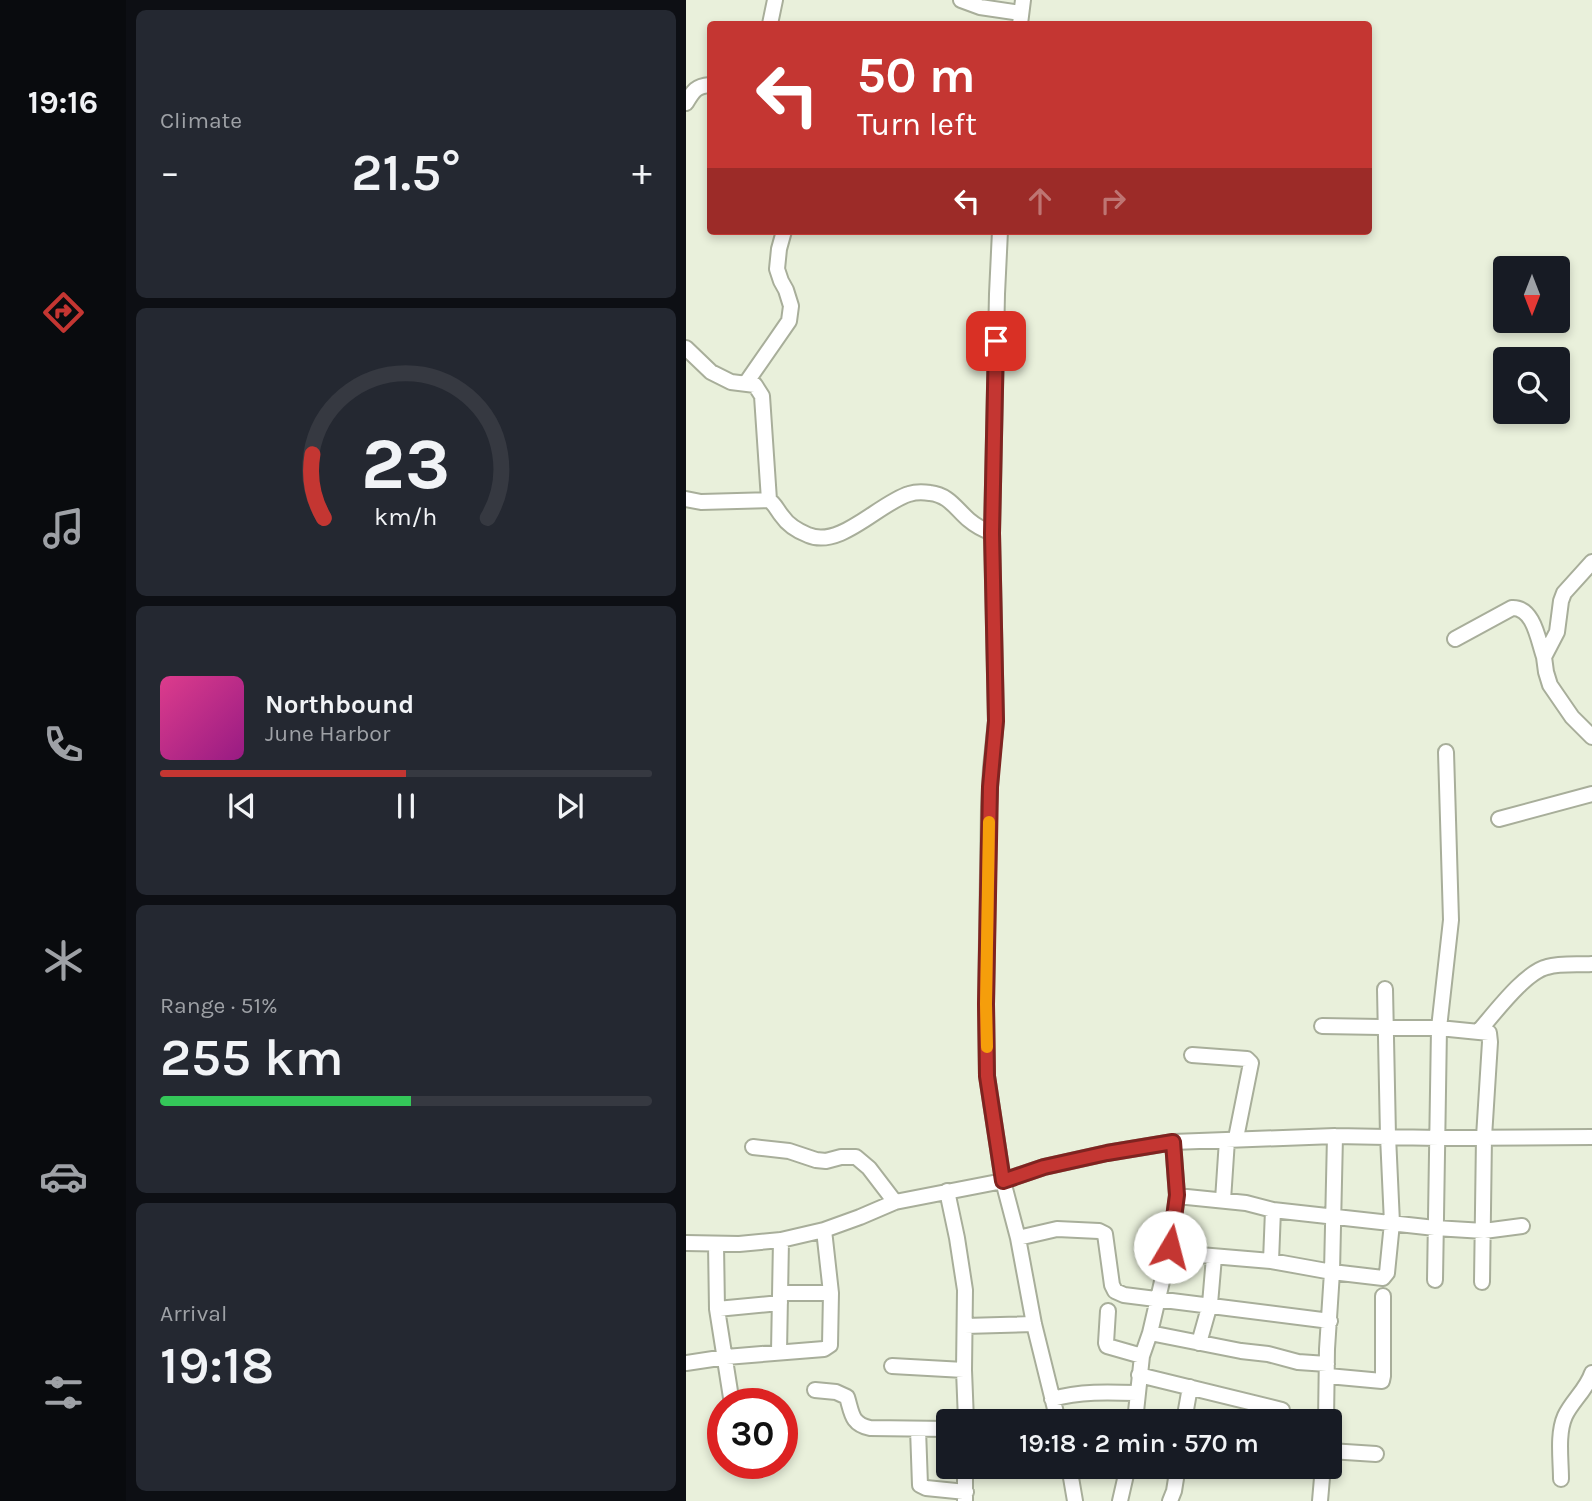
<!DOCTYPE html>
<meta charset="utf-8">
<style>
body{margin:0;font-family:Karla,sans-serif;background:#242831;color:#f1f3f6;height:100vh;display:flex;flex-direction:column;font-size:26px;white-space:nowrap}
*{box-sizing:border-box;margin:0}
p{font-size:23px;color:#9ea1a6}
.icon{flex:none;width:38px;height:38px;fill:none;stroke:currentColor;stroke-width:2;stroke-linecap:round;stroke-linejoin:round}
.map{position:relative;flex:1;overflow:hidden}
.side{display:flex;flex-direction:column;gap:10px;padding:10px;background:#0d0f14;width:560px}
.side>*{flex:none}
.top-card{position:absolute;left:21px;top:21px;width:665px;height:214px;border-radius:7px;box-shadow:0 4px 10px #0003;background:#c43632;color:#fff;overflow:hidden}
.needle{width:46px;rotate:180deg}
.buttons{position:absolute;left:807px;top:256px;display:grid;gap:14px}
.buttons a{display:grid;place-items:center;width:77px;height:77px;border-radius:7px;background:#171b24;box-shadow:0 4px 10px #0003;font-size:35px}
.speed{position:absolute;left:21px;top:1388px;display:flex;gap:14px;font-size:35px;font-weight:700;text-align:center}
.speed>*{display:grid;place-content:center;width:91px;height:91px;border-radius:50%;background:#171b24;box-shadow:0 4px 10px #0003;line-height:1}
.speed .limit{border:10px solid #d22;background:#fff;color:#111}
.pin{position:absolute;display:grid;place-items:center;width:60px;height:60px;color:#fff;margin:-30px;border-radius:14px;box-shadow:0 4px 10px #0006}
.me{position:absolute;width:77px;margin:-38px;rotate:8deg;stroke-linejoin:round;filter:drop-shadow(0 0 5px #0008)}
.turn{display:flex;align-items:center;gap:24px;height:147px;padding:0 35px;font-size:32px}
.turn .icon{width:91px;height:91px;stroke-width:2.5}
.turn b{display:block;font-size:49px;line-height:60px}
.lanes{display:flex;align-items:center;height:66px;padding:0 35px;background:#0003;justify-content:center;gap:35px;direction:ltr}
.lanes .off{opacity:.35}
.big{font-size:52px;font-weight:600;line-height:1.1}
.side .widget{flex:1;display:flex;flex-direction:column;justify-content:center;gap:10px;min-width:0;padding:0 24px;border-radius:10px;background:#242831}
.side .dial{align-items:center;gap:0}
.dial svg{height:182px;overflow:visible;fill:none;stroke:#363941;stroke-width:7;stroke-linecap:round;text-anchor:middle}
.dial text{fill:#f1f3f6;stroke:none}
.song{display:flex;align-items:center;gap:21px}
.cover{width:84px;height:84px;border-radius:10px;background:linear-gradient(135deg,hsl(330 70% 55%),hsl(310 70% 35%))}
.played{height:7px;border-radius:4px;background:linear-gradient(90deg,#c43632 50%,#363941 50%)}
.keys{display:flex;justify-content:space-around;direction:ltr}
.heat{display:flex;justify-content:space-between;align-items:center;font-size:38px;direction:ltr}
.charge{height:10px;border-radius:5px;background:linear-gradient(90deg,#34c759 51%,#363941 0)}
.trip{position:absolute;left:250px;top:1409px;width:406px;height:70px;border-radius:7px;background:#171b24;box-shadow:0 4px 10px #0003;font-weight:600;line-height:70px;text-align:center}
main{display:flex;flex:1;min-height:0}
.tabs{display:flex;flex-direction:column;width:126px;justify-content:space-around;align-items:center;background:#090b0e;color:#9ea1a6}
.tabs .icon{width:49px;height:49px}
.tabs .selected{color:#c43632}
.tabs b{font-size:32px;color:#f1f3f6}
.map>svg:first-child{display:block}
.lines{fill:none;stroke-linecap:round;stroke-linejoin:round}
.minor-casing{stroke:#a8ae9a;stroke-width:18}
.minor{stroke:#fff;stroke-width:14}
.route-casing{stroke:#7f2320;stroke-width:18}
.route{stroke:#c43632;stroke-width:12}
.slow{stroke:#f59e0b;stroke-width:12}
</style>
<main>
<nav class="tabs">
<b>19:16</b>
<svg class="icon selected" aria-label="directions" viewBox="0 0 24 24"><path d="M12 3l9 9-9 9-9-9zM9 14v-3h6M13 9l2 2-2 2"/></svg>
<svg class="icon" aria-label="music" viewBox="0 0 24 24"><path d="M9 18V5l10-2v13"/><circle cx="6" cy="18" r="3"/><circle cx="16" cy="16" r="3"/></svg>
<svg class="icon" aria-label="phone" viewBox="0 0 24 24"><path d="M5 4h4l2 5-3 2q2 4 5 5l2-3 5 2v4C11 20 4 13 5 4z"/></svg>
<svg class="icon" aria-label="climate" viewBox="0 0 24 24"><path d="M12 3v18M4 7l16 10M4 17L20 7"/></svg>
<svg class="icon" aria-label="car" viewBox="0 0 24 24"><path d="M5 17H2v-5l4-1 3-4h7l3 4 3 1v5h-3M9 17h6M6 11h13"/><circle cx="7" cy="17" r="2"/><circle cx="17" cy="17" r="2"/></svg>
<svg class="icon" aria-label="filters" viewBox="0 0 24 24"><path d="M4 7h16M4 17h16"/><circle cx="9" cy="7" r="2"/><circle cx="15" cy="17" r="2"/></svg>
</nav>
<section class="side">
<div class="widget"><p>Climate</p>
<div class="heat"><a>−</a><b class="big">21.5°</b><a>+</a></div>
</div>
<div class="widget dial"><svg viewBox="0 0 100 80">
<path d="M14 69A42 42 0 1 1 86 69"/>
<path d="M14 69A42 42 0 0 1 9 41" stroke="#c43632"/>
<text x="50" y="56" font-size="32" font-weight="700">23</text>
<text x="50" y="72" font-size="11">km/h</text>
</svg></div>
<div class="widget">
<div class="song"><i class="cover"></i><div><b>Northbound</b><p>June Harbor</p></div></div>
<div class="played"></div>
<div class="keys"><svg class="icon" aria-label="previous" viewBox="0 0 24 24"><path d="M18 5L8 12l10 7zM5 5v14"/></svg><svg class="icon" aria-label="pause" viewBox="0 0 24 24"><path d="M8 5v14M16 5v14"/></svg><svg class="icon" aria-label="next" viewBox="0 0 24 24"><path d="M6 5l10 7-10 7zM19 5v14"/></svg></div>
</div>
<div class="widget"><p>Range · 51%</p><b class="big">255 km</b><div class="charge"></div></div>
<div class="widget"><p>Arrival</p><b class="big">19:18</b></div>
</section>
<div class="map">
<svg width="906" height="1501" viewBox="0 0 906 1501">
<rect width="100%" height="100%" fill="#e9f0db"/>
<g class="lines">
<defs>
<path id="minor" d="M275 0 294 7 335 13
M84 24 89 0
M334 24 337 0
M0 103C7 91 10 86 24 85
M314 231 311 294 306 533 310 721 305 768 303 807 300 1004 301 1076 317 1181 332 1238 348 1324 372 1421
M0 348 25 372 45 382 69 385 76 396 83 500
M60 383 103 321 105 306 100 290 95 281 91 269 93 249 98 231
M0 499 15 502 83 500C89 504 91 510 96 516 102 525 112 531 122 535 154 549 193 503 223 494 229 492 238 492 244 493 263 495 270 509 283 520 290 526 298 530 306 533
M906 562 878 593 875 601 871 632 858 657 860 672 864 685 886 717 906 737
M769 639 826 608C848 607 852 640 858 657
M813 819 906 794
M636 1026 753 1028 803 1033 804 1042 798 1137 796 1282
M792 1032C808 1014 839 972 861 967 875 963 891 965 906 964
M506 1055 561 1059 565 1063 550 1138
M67 1147 103 1151 130 1160 140 1161 155 1157H170L183 1168 209 1202
M261 1191 271 1238 279 1290 278 1370 280 1421
M491 1196 560 1203 587 1210 749 1228 798 1231 836 1226
M537 1200 541 1140
M332 1238 371 1229 413 1231 419 1234 426 1285 429 1291 438 1295 644 1321
M0 1243 53 1244 95 1240 138 1230 174 1217 209 1202 317 1181 358 1167 421 1153 487 1142 649 1136 753 1138 906 1137
M30 1244 31 1309 46 1404
M502 1254 585 1261 646 1272 697 1278 701 1273 706 1223 702 1136 699 989
M585 1261 587 1210
M749 1280 753 1028 765 920 760 752
M95 1293H145
M31 1309 94 1303
M422 1311 420 1343 421 1346 456 1356
M279 1326 348 1324
M464 1333 555 1351 582 1354 612 1362 641 1364
M513 1343 524 1304 528 1257
M93 1352 95 1240
M0 1363 40 1357 138 1349 144 1345 145 1293 138 1230
M206 1366 278 1370
M453 1375 596 1410
M642 1376 696 1381 697 1376V1296
M129 1390 150 1392 161 1397C166 1413 165 1424 184 1428L262 1429
M366 1399C394 1391 422 1392 452 1393
M449 1421 456 1356 464 1333 484 1247 491 1196 487 1142
M498 1421 504 1387
M640 1421 641 1349 646 1272 649 1136
M232 1429 234 1485 240 1488 280 1492
M644 1451 690 1454
M383 1466 389 1501
M875 1479C875 1460 871 1434 879 1416 886 1401 901 1389 906 1373
M279 1500V1466
M434 1501 442 1466
M484 1501 488 1491 492 1466
M634 1501 637 1466"/>
</defs>
<use href="#minor" class="minor-casing"/>
<use href="#minor" class="minor"/>
</g>
<g class="lines">
<defs>
<path id="route" d="M310 341 306 533 310 721 304 787 300 1004 301 1076 317 1181 358 1167 421 1153 487 1142 491 1195 484 1247"/>
</defs>
<use href="#route" class="route-casing"/>
<use href="#route" class="route"/>
<path class="slow" d="M301 1047 300 1004 303 822"/>
</g>
</svg>
<div class="buttons">
<a><svg class="needle" viewBox="-14 -14 28 28"><path d="M0-13l5 13h-10z" fill="#e53935"/><path d="M0 13l5-13h-10z" fill="#9ea1a6"/></svg></a>
<a><svg class="icon" aria-label="search" viewBox="0 0 24 24"><circle cx="10" cy="10" r="6"/><path d="M15 15l6 6"/></svg></a>
</div>
<div class="speed"><div class="limit">30</div></div>
<div class="pin" style="left:310px;top:341px;background:#d93025"><svg class="icon" aria-label="arrive" viewBox="0 0 24 24"><path d="M6 21V4h12l-3 4 3 4H6"/></svg></div>
<svg class="me" style="left:484px;top:1247px" viewBox="-20 -20 40 40"><circle r="19" fill="#fff"/><path d="M0-13L10 11 0 6-10 11z" fill="#c43632"/></svg>
<div class="trip">19:18 · 2 min · 570 m</div>
<div class="top-card">
<div class="turn"><svg class="icon" aria-label="left" viewBox="0 0 24 24"><path d="M17 20v-9H6M10 6l-5 5 5 5"/></svg><div><b>50 m</b>Turn left</div></div>
<div class="lanes"><svg class="icon" aria-label="left" viewBox="0 0 24 24"><path d="M17 20v-9H6M10 6l-5 5 5 5"/></svg><svg class="icon off" aria-label="ahead" viewBox="0 0 24 24"><path d="M12 20V5M6 11l6-6 6 6"/></svg><svg class="icon off" aria-label="right" viewBox="0 0 24 24"><path d="M7 20v-9h11M14 6l5 5-5 5"/></svg></div>
</div>
</div>
</main>
